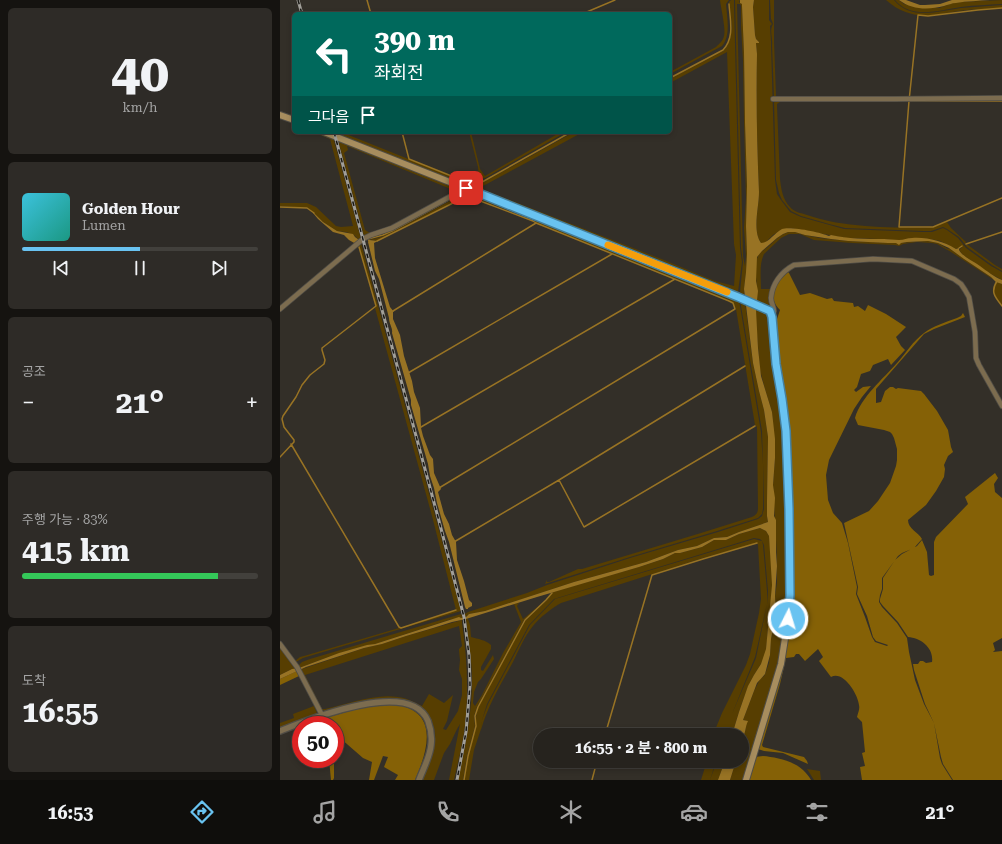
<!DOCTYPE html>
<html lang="ko">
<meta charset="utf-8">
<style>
body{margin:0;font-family:"Roboto Serif","Noto Sans KR",serif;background:#2e2b27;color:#f1f3f6;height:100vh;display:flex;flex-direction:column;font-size:15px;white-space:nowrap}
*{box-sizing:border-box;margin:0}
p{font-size:13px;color:#a4a4a4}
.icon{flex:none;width:22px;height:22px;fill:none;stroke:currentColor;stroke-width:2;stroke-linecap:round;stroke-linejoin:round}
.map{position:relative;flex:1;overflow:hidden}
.details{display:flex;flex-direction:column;gap:8px;padding:8px;background:#151310;width:280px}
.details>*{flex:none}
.guide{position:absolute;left:12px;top:12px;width:380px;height:122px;border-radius:6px;box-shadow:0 2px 6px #0003,0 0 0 1px #42403c;background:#00695c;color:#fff;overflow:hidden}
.speed{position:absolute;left:12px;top:716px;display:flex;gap:8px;font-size:20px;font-weight:700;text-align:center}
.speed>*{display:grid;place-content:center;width:52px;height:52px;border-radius:50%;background:#26231e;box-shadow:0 2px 6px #0003,0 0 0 1px #42403c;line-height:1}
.speed .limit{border:6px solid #d22;background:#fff;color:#111}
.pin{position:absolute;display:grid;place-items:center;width:34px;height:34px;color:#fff;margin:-17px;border-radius:8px;box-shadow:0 2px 6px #0006}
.me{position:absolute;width:44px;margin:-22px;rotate:5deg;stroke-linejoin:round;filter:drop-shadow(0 0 3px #0008)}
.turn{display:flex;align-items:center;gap:14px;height:84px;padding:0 16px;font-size:18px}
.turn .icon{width:52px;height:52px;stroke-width:2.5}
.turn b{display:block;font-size:28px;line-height:34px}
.then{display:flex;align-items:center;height:38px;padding:0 16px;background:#0003;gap:8px;font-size:15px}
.big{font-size:30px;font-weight:700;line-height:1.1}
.details .widget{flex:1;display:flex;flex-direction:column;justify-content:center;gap:6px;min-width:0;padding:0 14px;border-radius:6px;background:#2e2b27}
.details .dial{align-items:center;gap:0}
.dial b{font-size:52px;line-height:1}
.song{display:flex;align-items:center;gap:12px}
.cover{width:48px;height:48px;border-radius:6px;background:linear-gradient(135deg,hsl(190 70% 55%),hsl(170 70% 35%))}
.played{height:4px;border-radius:2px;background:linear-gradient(90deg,#69c3f1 50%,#42403c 50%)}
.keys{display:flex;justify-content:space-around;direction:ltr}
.heat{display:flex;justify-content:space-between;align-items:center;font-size:22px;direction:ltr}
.charge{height:6px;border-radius:3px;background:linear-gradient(90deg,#34c759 83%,#42403c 0)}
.trip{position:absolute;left:253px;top:728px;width:216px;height:40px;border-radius:20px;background:#26231e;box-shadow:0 2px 6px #0003,0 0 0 1px #42403c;font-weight:700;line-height:40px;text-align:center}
.dock{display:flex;height:64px;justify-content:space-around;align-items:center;background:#0f0e0c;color:#a4a4a4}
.dock .icon{width:28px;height:28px}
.dock .active{color:#69c3f1}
.dock b{font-size:18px;color:#f1f3f6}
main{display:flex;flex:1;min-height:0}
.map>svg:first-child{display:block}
.green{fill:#573e01;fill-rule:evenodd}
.forest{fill:#856106}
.water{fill:#987324}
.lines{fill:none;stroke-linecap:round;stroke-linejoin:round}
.stream{stroke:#987324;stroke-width:1.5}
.minor-casing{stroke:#504d46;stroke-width:6}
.tertiary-casing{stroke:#504d46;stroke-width:8}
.secondary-casing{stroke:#504d46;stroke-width:8}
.minor{stroke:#7c6c4f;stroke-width:4.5}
.tertiary{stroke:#7c6c4f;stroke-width:5.5}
.secondary{stroke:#a78d5e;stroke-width:6}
.rail-casing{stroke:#a19f99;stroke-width:3}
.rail{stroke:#191814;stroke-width:1.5;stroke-dasharray:4.5;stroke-linecap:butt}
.route-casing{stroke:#447f9d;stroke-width:10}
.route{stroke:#69c3f1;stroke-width:7}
.slow{stroke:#f59e0b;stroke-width:7}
</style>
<main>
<section class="details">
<div class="widget dial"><b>40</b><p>km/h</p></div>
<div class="widget">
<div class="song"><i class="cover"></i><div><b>Golden Hour</b><p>Lumen</p></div></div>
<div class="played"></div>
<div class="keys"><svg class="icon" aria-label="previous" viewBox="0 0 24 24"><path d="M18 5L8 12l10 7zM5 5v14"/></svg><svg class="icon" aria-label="pause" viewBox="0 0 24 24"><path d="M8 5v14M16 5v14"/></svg><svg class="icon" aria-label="next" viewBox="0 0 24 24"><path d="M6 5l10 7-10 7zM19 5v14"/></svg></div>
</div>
<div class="widget"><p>공조</p>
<div class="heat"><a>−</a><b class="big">21°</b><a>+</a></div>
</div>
<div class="widget"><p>주행 가능 · 83%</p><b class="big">415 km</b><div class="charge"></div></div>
<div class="widget"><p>도착</p><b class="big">16:55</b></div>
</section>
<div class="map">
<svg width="722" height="780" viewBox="0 0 722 780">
<rect width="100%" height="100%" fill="#332f28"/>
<path class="green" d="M440 0H449L446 4C447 18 451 35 442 46L390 74V72L436 47C439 44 443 41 444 36 446 29 441 9 440 0Z
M451 0H454V3L460 248 462 262 458 292 433 283 193 187H195L294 132H303L203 186 204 190 384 260 435 281 454 286 456 255 454 244 447 52 390 83V79L443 51C456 36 451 19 449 2Z
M455 0H460L459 2 462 4 464 53 465 123 467 191 466 226 467 254 466 272 464 289V294H461L460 292 463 262 461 248ZM457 4H460L461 6V26L463 61 464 122 466 198 464 228 466 257 465 266 463 256Z
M474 0H489V20L492 24 490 26 491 41V45L495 180 497 194 501 200 510 212 521 217 564 229 643 232H652L663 228 667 230 678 238 686 248 711 266 722 272V280L707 272 683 255 679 250 682 247V246L676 249 660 241 650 239 630 238 626 240H612L605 239H598L566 238 510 228 501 230 493 235 485 243H481C472 230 479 208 479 192 477 146 476 100 477 54L476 43 479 42 476 39 475 35 473 7Z
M490 0H494V41L496 96 501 98H494L492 45C493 39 489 30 493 24L492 21 491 19Z
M606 0H614C631 21 659 11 681 8 695 7 708 6 722 5V8C708 9 693 9 679 11 650 16 630 21 606 0Z
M615 0H619L624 4 631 6 659 8 673 3 680 2 722 0V4C708 5 695 5 681 7 660 10 631 20 615 0Z
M503 100 497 104V106L500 179C501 189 503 200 510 207 514 212 521 213 527 215 565 228 605 227 645 228L654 227 667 222 671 228 686 242 685 244 686 245H688L715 265 722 269V271L712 265 687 247 679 237 667 229 663 227 651 231H643L565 228 549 224 521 216 511 211 502 200 499 193 496 180 494 101Z
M33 132H40L53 137 81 239 79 240 74 235 66 232 57 231 43 222 28 208 0 206V203H27L36 207 56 226 61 227 73 226 50 139Z
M56 132H61L191 184 187 186 56 133Z
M189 132H191L200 169 205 176 281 132H286L205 178 199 179 198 167Z
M58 140 176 187 178 191 171 195 174 191 173 190 67 146 68 150 64 153 85 230 90 233 84 236Z
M186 191 459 300 481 432 483 464V509L482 514 478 518 437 531 350 557 265 584 267 580V582H269L298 569H302L421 533 472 517C476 515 478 513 478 508L477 427 475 425 456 309 453 303 449 300 256 223 254 220 187 195 98 241 89 240 101 237 112 232 185 193 184 192Z
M508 232H515L525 235 540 238 568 241 616 243 648 241 658 243 668 249 669 248 684 259 711 277 714 280 671 252 657 244 652 243 637 242 623 244 619 246 615 245 572 243 534 240 520 234H509L501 238 484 254C479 264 481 278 481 289H492L493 310 491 311 489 308 477 300C478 288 473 266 478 256 481 251 486 249 490 245 495 240 500 235 508 232Z
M81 243 181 611 23 658 16 662 15 661 20 657 24 656 119 628H120L176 610 152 516 95 308 96 306 79 247V245Z
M717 282 722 284V305C716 298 710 291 717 282Z
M460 300 465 302 473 363 479 391 484 410 488 437 487 516 488 522 459 532 447 537 434 538 417 546 398 550 366 562 294 582 205 611 189 614 185 617V614L188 612 247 593 267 585 350 558 438 532 478 519 482 516 484 509 483 464 482 431Z
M476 307 484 311 487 316 490 351 503 428 506 481 507 601 504 633 499 661 485 708 463 780H450L456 761H462V739L465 732 466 726 467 721 463 720 474 691 480 679 484 676 485 674 489 663 490 655 491 639 496 613 495 596 497 583V559L493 485 495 458 494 446 492 412 485 389 480 370 476 323Z
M480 528 486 531 489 536C491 552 492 569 492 585 492 600 489 614 488 628 487 637 487 647 485 656 481 666 473 675 469 685 462 701 457 718 452 735H445L452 714 476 658 487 604 488 591 484 545 482 541 480 539 474 538 274 599 249 625 207 704 202 720 201 729 194 750 189 780H184L188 756 196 727V716L198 707 245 621 267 600 273 592 362 566 383 559 395 553H400L422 547 434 540H446L459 534Z
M474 539 482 541 483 545 487 591V604L475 657 452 714 445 735H433L442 713 466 665 470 654 479 613 481 599 478 545 477 543 423 558 281 603C271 609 260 617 253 626 244 637 239 650 233 662 221 684 208 705 201 730L202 720 208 704 250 625 275 599Z
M266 600 244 620 197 707 194 716 195 726 187 756 183 780H178C185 747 192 714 192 680 192 659 188 640 186 619H188L190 625 191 637C198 639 206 640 211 645V649L201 667V670L203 671 213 655 214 659 201 679 198 682 194 692 193 703 195 706 202 695 223 653 241 622 234 604 239 603 237 606 243 619Z
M181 614 183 618 172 619 95 644C70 648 43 659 19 668L18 666 22 662 30 659Z
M182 620V623C187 657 189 691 185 725 183 743 178 762 174 780H169L180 724 177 729 170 744 164 753 154 780H141C148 766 156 749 155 733 153 710 128 697 107 698 98 698 89 701 80 703 69 706 58 708 46 711L41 710 19 670 84 648 102 644 126 636ZM179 626 182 646 179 649V651L180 660 179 670 182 679V695L178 711 166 730 163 729 167 721 173 695 164 703 149 694 142 706C134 702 127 698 118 697 96 693 67 704 45 709H42L25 675Z
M0 648 15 669H12L0 675Z
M34 706 37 713 36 714 0 728V723L14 718 13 714Z
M427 761H436L430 780H421Z
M437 761H445L438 780H430Z
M527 769 540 771 541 780H534Z"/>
<path class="forest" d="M508 272 509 273 520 295 530 293 547 299 552 298 554 301 573 303 574 307 578 306 585 311 588 305 606 314 626 327 616 337 621 346 625 350 611 365 608 359 593 365 590 371 581 374 577 387 574 390 576 392 583 387 591 386 582 397 574 409 549 460 546 475 548 500 553 513 562 523 568 543 577 587 576 594 585 617 592 637 595 642 607 646 608 645 596 641 593 637 587 616 577 594 578 587 564 523 589 511 598 501 610 483 616 466 617 460V449L614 438 612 434 610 432 604 430 578 425 575 418C581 397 603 379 617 363 626 353 633 341 644 333 653 326 666 322 677 318L681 316 683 313 685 317 654 329 644 334 596 389V403L601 402 605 391 610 387H613L616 389 618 388 641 391 644 394 657 411 668 430 671 447 673 452 668 456 664 465 665 469 664 477 656 491 646 505 628 520C628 529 638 532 642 539L634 548 622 553 618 556 602 578V589L600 595 599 602 602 607 617 623 627 638 629 652 635 680 644 704 654 723 660 758 662 764 672 780H582L580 767 585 766 582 753 585 752 582 722 577 717C578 713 580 709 579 705 578 694 563 670 551 677L539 661 543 657 538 649 525 661 519 654H516L514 657 506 658 500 684 482 745 483 747 524 757 527 761 528 764 503 753 484 751 478 749 508 632 511 502 495 325 500 310C497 307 495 304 494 301 490 290 500 278 508 272Z
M715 473 718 478 714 484 715 492 722 498V638L713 643 715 650 713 652 722 651V780H673L663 764 661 757 654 723 645 704 634 670 633 664H638L640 661H643L646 663 652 662C654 648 641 638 628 637L618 622 603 606 600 602V599L603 589V578L615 560 622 554 637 546 642 540 647 552 649 575 651 576 654 575V542L656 537 688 504 685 497Z
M17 671 19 676 0 685V679Z
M102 704C107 704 113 704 118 705 160 713 147 752 135 780H115L118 775 104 767 108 757 103 756 94 780H89L92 762 83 758 60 738H55V725H46L45 718 77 709Z
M483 756C495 757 514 761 523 770 526 773 529 776 531 780H468L475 757Z
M49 759H54V778L53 780H51Z"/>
<path class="water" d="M460 0H474L473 7 475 35 476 39 479 42V43H476L477 54C476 100 477 146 479 192 479 208 472 230 481 243 489 243 494 233 502 229 510 226 540 232 549 236L551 235C568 239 586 239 604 239 609 239 614 240 619 240 624 240 627 238 632 238 648 237 662 241 676 249L679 248V250C683 257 693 261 700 266 707 271 714 277 722 280V284L716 282 711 277 684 259 669 248 658 243 648 241 627 242 621 243 619 245 616 243H608L568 241 551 239 525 235 515 232H508L503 234 497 238 482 251 477 257 476 281 478 291 476 310 478 348 481 376 492 412 495 439V458L493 485 495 498 494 516 496 520V552L497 566 495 596 496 613 491 639 490 655 485 674 477 683 463 720 468 721C465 727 466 733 462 739V735H452L459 712 468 686 474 675 481 664 486 649 492 585 489 536 486 531 480 528 459 534 446 540H434L422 547 400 553H395L383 559 359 567 257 597 186 619 172 622 153 628 126 636 102 644 84 648 26 667 0 679V675L12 669 19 668 59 653 87 645 95 644 179 617 181 618 186 617 189 614 205 611 294 582 366 562 398 550 417 546 434 538 447 537 459 532 488 522 487 516V501L488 437 484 410 479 391 473 363 464 289 466 272 467 254 466 226 467 186 465 123 464 53 462 6V4L460 3Z
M619 0H626L640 5H645L660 4 672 0H710C699 1 687 1 676 3 672 3 668 5 664 6 649 10 632 10 619 0Z
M33 213H34L43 222 57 231 73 234 75 237 79 240 76 244 69 240 64 235 53 232 38 219Z
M89 240 98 241 94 243 95 258 110 307 114 312H113V319L120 335 124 356 132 381 134 392 140 408 141 426H142L141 428 143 436 150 455 153 459 154 473 161 489 158 492 164 514 169 524 172 535 176 542 177 560 184 581 189 600 192 603V606L188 608V609H186L185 607 169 542 165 531 157 503 154 488 150 476 148 464 131 405V400L112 333C113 328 109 324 109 318L99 279 95 271 88 242Z
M445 761H456L450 780H438Z"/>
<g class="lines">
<path class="stream" d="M87 0 91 14
M722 8 698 10 648 16 638 15 629 101 619 227H653L722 198
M302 14 335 0
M390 78 443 50C455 37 450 20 449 4
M630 101H722
M122 132 129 159 189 183
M195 186 291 132
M0 207 27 208 34 213
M89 241 88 239 103 235 112 231 183 192
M97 241 187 196 253 221 256 223 449 301 453 303 455 309 159 488
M686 244 722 232
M679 248 682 246
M717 281C710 292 715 297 722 306
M113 311 256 223
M128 373 332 254
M141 427 395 279
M11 444 119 627 121 628 176 610
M0 457 14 442V440L4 427 2 419 3 416 16 397 22 385 30 375 44 364 45 360 42 350V348L96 306 79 247
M279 480 304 527 475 426
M174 542 279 480 465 366
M325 735 372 575 423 559 477 543
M184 780 188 756 196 726 195 716 198 707 245 620 266 600 272 593
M312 780 317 761"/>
<defs>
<path id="minor" d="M493 99H614L722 98
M0 309 83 239 91 235 112 228 186 188
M492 317C493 315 494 313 494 311 494 307 491 303 491 298 492 284 501 272 514 265L593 259 632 261 674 279 681 284 685 290 689 297 695 332 696 358 699 365 722 406
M0 644 17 667 42 715"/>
<path id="tertiary" d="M0 731C30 719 130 678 148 721 151 729 152 737 151 745 150 757 143 769 139 780"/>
<path id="secondary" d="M0 115 14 120
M44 132 461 298 489 311 492 317 496 364 502 399 506 431 509 509 510 595 506 632 501 664 466 780"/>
</defs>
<use href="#minor" class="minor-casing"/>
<use href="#tertiary" class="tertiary-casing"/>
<use href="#secondary" class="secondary-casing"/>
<use href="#minor" class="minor"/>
<use href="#tertiary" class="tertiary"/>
<use href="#secondary" class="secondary"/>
<defs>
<path id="rail" d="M18 0 22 14
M54 132 159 521 184 617 189 655 190 685 186 732 177 780"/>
</defs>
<use href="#rail" class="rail-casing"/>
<use href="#rail" class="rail"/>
</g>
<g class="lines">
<defs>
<path id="route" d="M186 188 458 297 490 311 492 317 496 364 502 399 506 431 509 509 510 595 508 619"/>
</defs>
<use href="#route" class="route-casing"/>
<use href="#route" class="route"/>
<path class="slow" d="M328 245 447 292"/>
</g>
</svg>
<div class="speed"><div class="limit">50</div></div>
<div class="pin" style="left:186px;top:188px;background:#d93025"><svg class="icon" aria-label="arrive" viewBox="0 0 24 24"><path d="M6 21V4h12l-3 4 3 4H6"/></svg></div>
<svg class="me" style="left:508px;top:619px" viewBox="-20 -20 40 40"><circle r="17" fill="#69c3f1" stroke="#fff" stroke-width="3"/><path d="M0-11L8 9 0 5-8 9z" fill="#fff"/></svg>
<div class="trip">16:55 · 2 분 · 800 m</div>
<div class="guide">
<div class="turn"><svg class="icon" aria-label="left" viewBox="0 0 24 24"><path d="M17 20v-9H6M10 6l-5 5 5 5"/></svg><div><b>390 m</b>좌회전</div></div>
<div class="then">그다음<svg class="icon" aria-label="arrive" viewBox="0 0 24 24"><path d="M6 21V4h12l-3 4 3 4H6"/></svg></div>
</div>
</div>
</main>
<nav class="dock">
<b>16:53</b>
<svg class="icon active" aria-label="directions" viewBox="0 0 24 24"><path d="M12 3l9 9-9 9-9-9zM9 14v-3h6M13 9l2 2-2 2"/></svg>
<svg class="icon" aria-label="music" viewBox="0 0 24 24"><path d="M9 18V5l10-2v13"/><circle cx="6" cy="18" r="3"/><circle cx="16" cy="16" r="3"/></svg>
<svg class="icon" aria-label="phone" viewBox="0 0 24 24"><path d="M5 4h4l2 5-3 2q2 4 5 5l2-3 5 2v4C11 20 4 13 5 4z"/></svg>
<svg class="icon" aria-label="climate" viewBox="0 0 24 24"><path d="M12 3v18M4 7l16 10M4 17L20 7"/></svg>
<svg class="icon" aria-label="car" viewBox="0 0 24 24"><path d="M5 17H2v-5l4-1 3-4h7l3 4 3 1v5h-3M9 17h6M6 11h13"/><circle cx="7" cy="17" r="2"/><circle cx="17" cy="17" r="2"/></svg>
<svg class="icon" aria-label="filters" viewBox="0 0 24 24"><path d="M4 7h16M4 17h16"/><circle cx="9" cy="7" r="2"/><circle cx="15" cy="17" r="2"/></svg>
<b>21°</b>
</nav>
